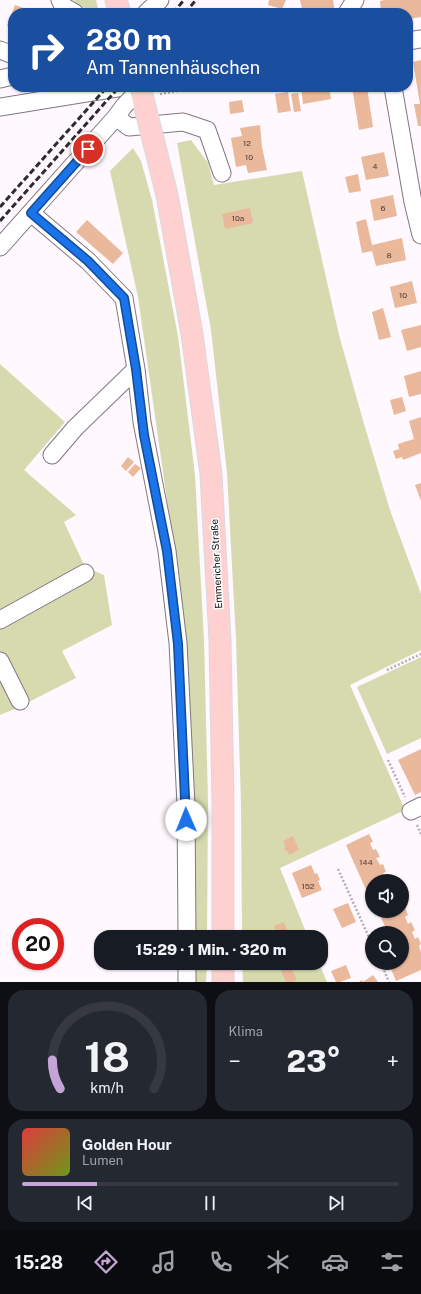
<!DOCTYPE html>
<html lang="de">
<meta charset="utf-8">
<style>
body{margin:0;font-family:"Public Sans",sans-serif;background:#242831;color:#f1f3f6;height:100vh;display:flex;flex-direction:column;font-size:15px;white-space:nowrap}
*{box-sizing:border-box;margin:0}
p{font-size:13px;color:#9ea1a6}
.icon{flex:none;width:22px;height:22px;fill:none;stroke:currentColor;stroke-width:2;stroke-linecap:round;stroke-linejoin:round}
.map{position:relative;height:982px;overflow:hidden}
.sheet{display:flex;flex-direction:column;gap:8px;padding:8px;background:#0d0f14;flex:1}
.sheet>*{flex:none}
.hud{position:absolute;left:8px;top:8px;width:405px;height:84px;border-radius:16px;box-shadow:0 1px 3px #0004;background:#1a4fa0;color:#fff;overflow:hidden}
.tools{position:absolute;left:365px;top:874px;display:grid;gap:8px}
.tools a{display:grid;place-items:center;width:44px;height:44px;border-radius:50%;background:#171b24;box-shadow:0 1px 3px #0004;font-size:20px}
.speed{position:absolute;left:12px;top:918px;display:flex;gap:8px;font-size:20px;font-weight:700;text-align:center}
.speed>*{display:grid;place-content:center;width:52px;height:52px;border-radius:50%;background:#171b24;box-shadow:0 1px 3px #0004;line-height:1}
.speed .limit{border:6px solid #d22;background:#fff;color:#111}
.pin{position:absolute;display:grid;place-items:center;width:34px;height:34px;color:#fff;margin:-17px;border:2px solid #fff;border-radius:50%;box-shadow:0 1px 4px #0007}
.me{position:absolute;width:44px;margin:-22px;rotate:359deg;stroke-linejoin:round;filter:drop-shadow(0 0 3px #0008)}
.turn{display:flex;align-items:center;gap:14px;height:84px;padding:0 12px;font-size:18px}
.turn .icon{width:52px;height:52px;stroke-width:2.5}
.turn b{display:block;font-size:28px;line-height:34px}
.big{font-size:30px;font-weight:800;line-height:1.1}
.sheet .widget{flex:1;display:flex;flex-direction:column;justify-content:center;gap:6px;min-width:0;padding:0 14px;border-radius:16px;background:#242831}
.sheet .dial{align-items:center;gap:0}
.dial svg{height:104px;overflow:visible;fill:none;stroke:#363941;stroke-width:7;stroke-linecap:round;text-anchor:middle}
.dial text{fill:#f1f3f6;stroke:none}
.song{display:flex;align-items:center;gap:12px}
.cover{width:48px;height:48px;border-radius:6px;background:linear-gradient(135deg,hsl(0 70% 55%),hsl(80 70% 35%))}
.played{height:4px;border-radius:2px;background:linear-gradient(90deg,#c5a4d8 20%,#363941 20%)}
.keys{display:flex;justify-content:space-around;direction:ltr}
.heat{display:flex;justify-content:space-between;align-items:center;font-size:22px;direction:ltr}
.sheet .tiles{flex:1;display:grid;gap:8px;grid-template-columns:1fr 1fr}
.widget:last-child{grid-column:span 2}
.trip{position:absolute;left:94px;top:930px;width:234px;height:40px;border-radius:16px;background:#171b24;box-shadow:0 1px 3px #0004;font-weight:800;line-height:40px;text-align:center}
.tab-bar{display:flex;height:64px;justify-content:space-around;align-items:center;background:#090b0e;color:#9ea1a6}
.tab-bar .icon{width:28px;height:28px}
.tab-bar .current{color:#c5a4d8}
.tab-bar b{font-size:18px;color:#f1f3f6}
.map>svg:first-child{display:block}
.green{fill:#d6daae}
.building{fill:#eab89b}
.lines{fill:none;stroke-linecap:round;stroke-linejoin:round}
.minor-casing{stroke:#817780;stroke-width:19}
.major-casing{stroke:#d9d9d9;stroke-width:23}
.path{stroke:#b4aeb3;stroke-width:2.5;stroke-dasharray:2 2;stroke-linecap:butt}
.minor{stroke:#fff;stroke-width:17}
.major{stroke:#fed0d0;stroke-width:21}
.rail{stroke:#2e2b2e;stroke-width:3;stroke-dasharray:6 3;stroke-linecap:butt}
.minor-bridge-casing{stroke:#817780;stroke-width:19;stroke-linecap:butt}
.major-bridge-casing{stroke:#d9d9d9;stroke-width:23;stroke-linecap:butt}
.minor-bridge{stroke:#fff;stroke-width:17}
.major-bridge{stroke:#fed0d0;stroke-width:21}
.route-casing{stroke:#114b97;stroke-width:10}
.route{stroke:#1a73e8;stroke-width:7}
.labels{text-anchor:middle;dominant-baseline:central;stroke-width:3;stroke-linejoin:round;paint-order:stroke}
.number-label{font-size:8px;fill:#483934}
.street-label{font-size:10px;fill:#120f12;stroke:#fff}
</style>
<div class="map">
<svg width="421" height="982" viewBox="0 0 421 982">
<rect width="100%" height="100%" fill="#fff8fe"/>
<path class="green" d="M73 0H96L99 13H92Z
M191 140 208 163 214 185 302 171 339 335 364 424 390 510 421 594V650L350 685 405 810 280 868 308 937H242L241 805 236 639 227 473 211 330 177 143Z
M133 148 141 161 152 200 178 336 195 475 204 640 208 802 207 937H192L174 549 138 297 110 171Z
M0 364 65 422 24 470 76 515 64 522 85 567 104 575 112 625 62 651 76 678 17 708 0 715Z
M421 657V738L387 754 357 687Z
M192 963H207L206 982H192Z
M242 963H319L327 982H243Z"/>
<path class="building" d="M269 0H286L282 9 268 5Z
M300 0H333L335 12 328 13H303Z
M385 0H421V17L408 19V13H381L380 1Z
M15 5 37 13H13V28L7 26Z
M421 60V126H418L414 104H420L413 62Z
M301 87H329L331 99 303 104Z
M352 87H367L373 127 359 130Z
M288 92 291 111 278 113 275 94Z
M298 93 301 111 294 112 291 94Z
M242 100 244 112 230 114 229 102Z
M260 125 262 147 267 170 248 173 246 165 236 167 231 138 242 136 240 128Z
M384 152 389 176 366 180 361 157Z
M358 174 361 191 349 193 345 177Z
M393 195 397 216 374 221 370 200Z
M250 208 253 223 225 229 222 214Z
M366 219 372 245 402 238 406 260 376 266 372 251 362 253 356 222Z
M87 220 123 253 113 264 76 232Z
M412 281 417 303 395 308 390 287Z
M383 308 391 337 379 340 372 312Z
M421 325V347L407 351 401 330Z
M421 371V394L409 397 404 376Z
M402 397 406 411 394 415 390 400Z
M421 417V453L403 460 402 457 396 459 393 451 399 449 398 444 414 439 409 421Z
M128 457 134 462 126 471 121 466Z
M135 464 141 468 133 477 128 472Z
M421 483V501L415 485Z
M421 749V792L415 795 398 760Z
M369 834 373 842 370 843 373 850 376 849 380 857 376 858 380 865 383 864 386 872 383 873 386 880 389 879 390 881H372V903L346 845Z
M293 836 299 850 289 855 288 851 286 852 284 848 286 847 283 841Z
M311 865 315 874 317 873 320 880 318 881 322 890 302 898 292 873Z
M348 903 356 922 342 928 333 909Z
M405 907 408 915 405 917 408 924 411 922 415 930 412 932 415 939 418 937 421 944 419 946 421 952V970L396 981 391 969 402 964V933H388L378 911H402V909Z
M284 922 289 935 283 937H278L274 926Z
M346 965 351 978 340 982H336L331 971Z
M291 967 297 980 292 982H286L281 971Z
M373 975 378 982H359L362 980 363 982Z"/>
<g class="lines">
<defs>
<path id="minor" d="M60 0 63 6 75 13
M146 13 160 0
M347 13 355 0
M408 41 421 39
M0 50 13 55
M0 79 13 76
M393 87 413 202 421 235
M0 107 123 87
M116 117 129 127 183 122 207 130 222 173
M31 213 88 261 124 298 136 369 75 428 52 455
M0 247 116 117 124 106
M136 369 142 422 167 551 178 643 186 805 187 937
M0 620 85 573
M0 661 20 701
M411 811 421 806
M187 963V982"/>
<path id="major" d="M116 0 120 13
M167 195 192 334 211 474 220 640 223 804V937
M223 982V963"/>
</defs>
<use href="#minor" class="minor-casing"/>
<use href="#major" class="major-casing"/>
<path class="path" d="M160 94 201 87
M387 670 421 654
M388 760 405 797
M417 825 421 834
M338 869 372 944
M381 963 389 982"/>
<use href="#minor" class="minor"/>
<use href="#major" class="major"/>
<path class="rail" d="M173 13 184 0
M185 13 196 0
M0 207 107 87
M0 221 119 87"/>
<defs>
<path id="minor-bridge" d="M124 106 142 87"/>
<path id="major-bridge" d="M140 87 167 195"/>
</defs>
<use href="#minor-bridge" class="minor-bridge-casing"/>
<use href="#major-bridge" class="major-bridge-casing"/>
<use href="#minor-bridge" class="minor-bridge"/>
<use href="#major-bridge" class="major-bridge"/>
</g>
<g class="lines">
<defs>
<path id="route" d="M88 149 31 213 88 261 124 298 136 369 144 435 167 551 178 644 186 820"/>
</defs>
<use href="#route" class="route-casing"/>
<use href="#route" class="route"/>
</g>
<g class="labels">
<g class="number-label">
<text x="247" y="143">12</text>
<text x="249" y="157">10</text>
<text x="375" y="166">4</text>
<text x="383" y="208">6</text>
<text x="238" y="218">10a</text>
<text x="389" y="255">8</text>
<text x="403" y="295">10</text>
<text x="366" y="862">144</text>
<text x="308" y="886">152</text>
</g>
<g class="street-label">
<text transform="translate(216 564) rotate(-93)">Emmericher Straße</text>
</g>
</g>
</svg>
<div class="tools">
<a><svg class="icon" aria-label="sound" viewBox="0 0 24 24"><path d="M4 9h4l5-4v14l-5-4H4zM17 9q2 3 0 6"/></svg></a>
<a><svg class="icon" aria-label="search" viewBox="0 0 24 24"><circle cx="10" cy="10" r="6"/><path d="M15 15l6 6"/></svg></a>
</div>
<div class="speed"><div class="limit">20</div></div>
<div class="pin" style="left:88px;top:149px;background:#d93025"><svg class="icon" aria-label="arrive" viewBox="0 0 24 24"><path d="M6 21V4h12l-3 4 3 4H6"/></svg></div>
<svg class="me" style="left:186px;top:820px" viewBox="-20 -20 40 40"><circle r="19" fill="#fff"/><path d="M0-13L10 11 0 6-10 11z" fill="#1a73e8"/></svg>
<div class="trip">15:29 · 1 Min. · 320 m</div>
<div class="hud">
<div class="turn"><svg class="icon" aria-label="right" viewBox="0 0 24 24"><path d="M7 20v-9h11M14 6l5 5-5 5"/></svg><div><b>280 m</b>Am Tannenhäuschen</div></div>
</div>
</div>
<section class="sheet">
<div class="tiles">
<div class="widget dial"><svg viewBox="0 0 100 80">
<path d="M14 69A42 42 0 1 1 86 69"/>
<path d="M14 69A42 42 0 0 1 8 47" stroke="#c5a4d8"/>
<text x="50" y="56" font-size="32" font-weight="700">18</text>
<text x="50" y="72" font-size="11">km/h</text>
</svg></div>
<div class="widget"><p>Klima</p>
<div class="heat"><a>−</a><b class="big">23°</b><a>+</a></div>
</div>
<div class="widget">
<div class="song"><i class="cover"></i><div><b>Golden Hour</b><p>Lumen</p></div></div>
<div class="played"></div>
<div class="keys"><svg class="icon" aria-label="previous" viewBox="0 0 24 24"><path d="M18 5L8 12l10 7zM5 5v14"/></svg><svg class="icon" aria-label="pause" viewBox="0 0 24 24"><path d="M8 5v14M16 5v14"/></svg><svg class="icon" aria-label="next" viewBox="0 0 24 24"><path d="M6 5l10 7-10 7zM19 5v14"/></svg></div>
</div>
</div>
</section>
<nav class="tab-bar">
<b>15:28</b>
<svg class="icon current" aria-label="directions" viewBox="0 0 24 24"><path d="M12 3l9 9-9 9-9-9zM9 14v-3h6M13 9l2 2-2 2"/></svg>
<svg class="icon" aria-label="music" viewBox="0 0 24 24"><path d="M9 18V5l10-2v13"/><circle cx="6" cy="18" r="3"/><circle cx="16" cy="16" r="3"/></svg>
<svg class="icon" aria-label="phone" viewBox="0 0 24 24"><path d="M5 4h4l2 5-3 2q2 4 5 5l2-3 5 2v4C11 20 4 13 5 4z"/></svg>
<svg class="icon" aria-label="climate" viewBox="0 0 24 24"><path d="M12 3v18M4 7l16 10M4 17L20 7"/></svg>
<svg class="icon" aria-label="car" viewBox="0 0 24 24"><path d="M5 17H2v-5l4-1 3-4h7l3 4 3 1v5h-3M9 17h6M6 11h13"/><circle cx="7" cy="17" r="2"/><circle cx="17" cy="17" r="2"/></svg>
<svg class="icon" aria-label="filters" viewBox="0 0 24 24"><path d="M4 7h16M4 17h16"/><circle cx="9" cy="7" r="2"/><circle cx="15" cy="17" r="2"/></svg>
</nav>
